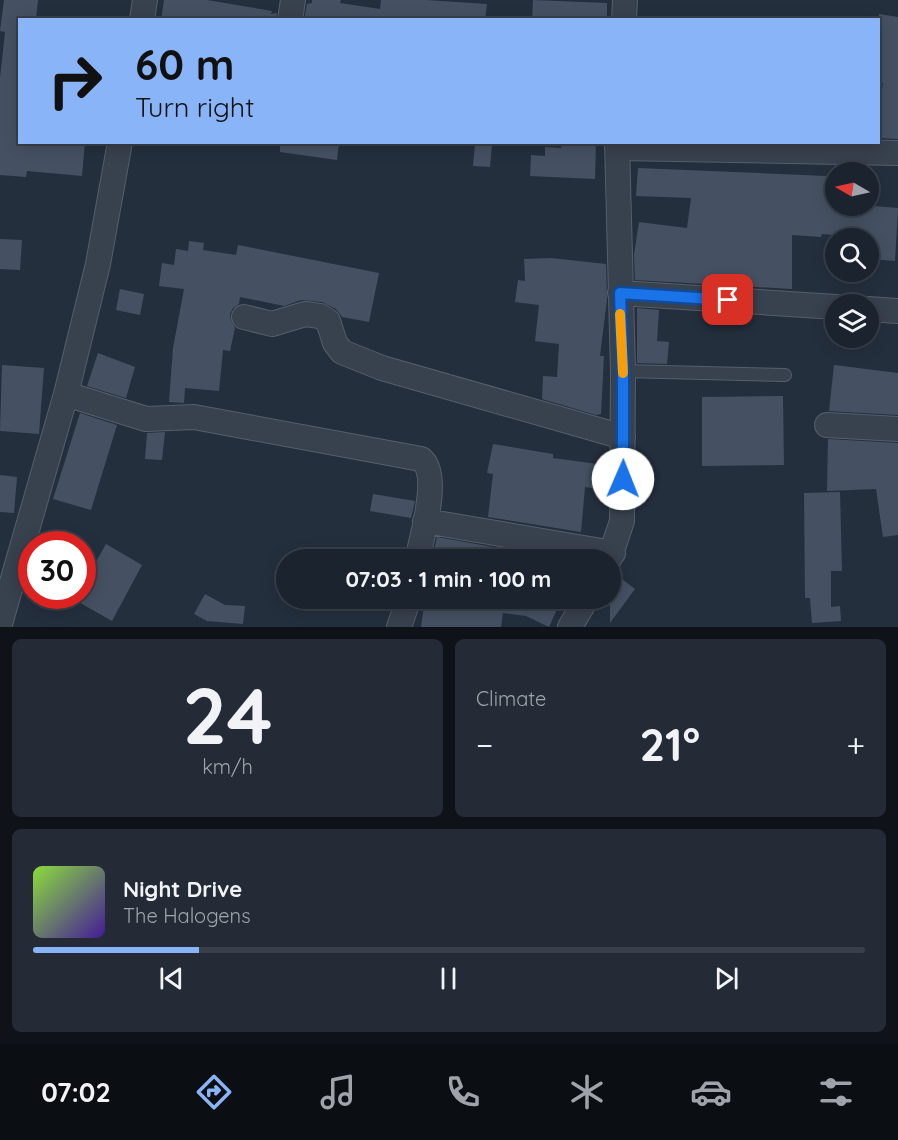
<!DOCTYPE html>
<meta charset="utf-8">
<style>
body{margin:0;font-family:Quicksand,sans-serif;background:#242b36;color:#f1f3f6;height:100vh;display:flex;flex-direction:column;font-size:22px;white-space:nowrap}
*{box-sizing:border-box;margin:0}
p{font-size:20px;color:#a0a4aa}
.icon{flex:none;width:33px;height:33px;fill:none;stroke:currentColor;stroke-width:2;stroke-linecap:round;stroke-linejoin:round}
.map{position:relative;height:627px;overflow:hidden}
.drawer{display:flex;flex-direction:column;gap:12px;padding:12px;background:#0f1319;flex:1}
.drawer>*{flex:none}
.top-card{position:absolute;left:18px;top:18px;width:862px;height:126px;border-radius:0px;box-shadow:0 3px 15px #0003,0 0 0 2px #39404a;background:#8ab4f8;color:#111;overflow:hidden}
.needle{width:39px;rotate:279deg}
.fabs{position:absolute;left:825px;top:162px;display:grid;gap:12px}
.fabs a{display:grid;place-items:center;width:54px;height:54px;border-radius:50%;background:#1b232e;box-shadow:0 3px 15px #0003,0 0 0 2px #39404a;font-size:30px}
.speed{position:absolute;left:18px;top:531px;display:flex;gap:12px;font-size:30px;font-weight:700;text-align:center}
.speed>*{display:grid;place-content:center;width:78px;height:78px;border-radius:50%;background:#1b232e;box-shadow:0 3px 15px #0003,0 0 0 2px #39404a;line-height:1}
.speed .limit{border:9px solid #d22;background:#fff;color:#111}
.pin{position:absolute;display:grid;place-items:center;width:51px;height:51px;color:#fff;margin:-26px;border-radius:12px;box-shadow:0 3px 9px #0006}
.me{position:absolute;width:66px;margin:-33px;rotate:1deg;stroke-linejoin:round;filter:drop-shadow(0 0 4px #0008)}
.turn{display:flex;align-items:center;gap:21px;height:126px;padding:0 18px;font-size:27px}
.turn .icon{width:78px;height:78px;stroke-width:2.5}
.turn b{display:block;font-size:42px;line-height:51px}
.big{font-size:45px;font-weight:800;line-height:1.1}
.drawer .widget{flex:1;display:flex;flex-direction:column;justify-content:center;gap:9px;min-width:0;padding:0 21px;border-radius:9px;background:#242b36}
.drawer .dial{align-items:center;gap:0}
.dial b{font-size:78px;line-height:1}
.song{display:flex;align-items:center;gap:18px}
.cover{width:72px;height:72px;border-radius:9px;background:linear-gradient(135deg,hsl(90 70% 55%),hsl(260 70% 35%))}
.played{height:6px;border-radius:3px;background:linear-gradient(90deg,#8ab4f8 20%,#39404a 20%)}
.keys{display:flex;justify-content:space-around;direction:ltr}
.heat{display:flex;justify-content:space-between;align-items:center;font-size:33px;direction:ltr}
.drawer .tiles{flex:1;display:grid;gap:12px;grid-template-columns:1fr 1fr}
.widget:last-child{grid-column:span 2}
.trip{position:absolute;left:276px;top:549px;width:345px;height:60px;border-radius:30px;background:#1b232e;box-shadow:0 3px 15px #0003,0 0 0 2px #39404a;font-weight:800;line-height:60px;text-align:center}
.tabs{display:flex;height:96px;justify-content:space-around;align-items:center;background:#0b0e12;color:#a0a4aa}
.tabs .icon{width:42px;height:42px}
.tabs .current{color:#8ab4f8}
.tabs b{font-size:27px;color:#f1f3f6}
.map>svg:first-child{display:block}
.building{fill:#455162}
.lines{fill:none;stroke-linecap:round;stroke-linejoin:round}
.lane-casing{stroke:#565f6c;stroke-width:14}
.street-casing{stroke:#565f6c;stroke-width:26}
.lane{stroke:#38414e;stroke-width:12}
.street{stroke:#38414e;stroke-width:24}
.route-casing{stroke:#114b97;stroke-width:15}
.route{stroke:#1a73e8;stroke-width:10}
.slow{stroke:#f59e0b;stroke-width:10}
</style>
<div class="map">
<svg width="898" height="627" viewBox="0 0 898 627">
<rect width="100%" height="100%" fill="#242f3e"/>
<path class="building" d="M4 0H38L36 20H20V142H85L82 176 27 171 26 177 0 175V78L5 32 0 31Z
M164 0H207L272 11 271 14 277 13 276 20H161Z
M312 0H341L340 3 380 9 381 0H426L487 4 485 20H304L307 4 312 3Z
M533 0 607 3V20H532Z
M879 14 898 17V139L879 138V110L883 83H879Z
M280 142H339L337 160 280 152Z
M562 142H596L595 179 530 176 531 155 545 156V147L561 148Z
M475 144 492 145 490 167 473 166Z
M638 168 826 176V179L836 180V206H874L898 208 895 261 868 259V238L822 234 821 237 792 235V289L635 280 634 255 639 222 687 228 691 198 636 196Z
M0 239 22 240 20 270 0 269Z
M189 241 204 243 203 250 236 255 238 245 379 273 369 322 342 317 336 309 322 302 301 300 284 306 240 297 239 304 233 308 230 314 231 321 235 328 230 351 223 350 219 391 185 388 184 403 169 402 173 348 184 289 159 286 162 263 174 265 176 249 188 251Z
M551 258 606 264 607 299 600 356H604L601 414 596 415 542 399 543 376 557 377 559 344 535 341 539 305 515 302 518 280 525 281 524 259Z
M120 289 144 294 140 315 116 310Z
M637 308 659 310 657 341 669 342 667 364 637 363Z
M98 353 135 367 126 398 87 386Z
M2 365 44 368 39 434 0 431Z
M834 365 898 373V415L829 411Z
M783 396 784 465 702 466V397Z
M80 413 117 425 91 510 53 499Z
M165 432 162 460 145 459 147 433Z
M828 439 898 443V535L883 537 876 489 827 491Z
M493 444 553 454V458L605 465 602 490 585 487 581 532 488 517 493 474 487 473Z
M0 475 17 477 14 513 0 512Z
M840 492 842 571H831V607L840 606 841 621 812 623 810 598H805L804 493Z
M373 494 415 501 411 518 370 511Z
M437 537 555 558 559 560H432Z
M106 544 142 565 112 621 75 600 78 596H82V586Z
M618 576 635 589 610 623V586Z
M205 594 225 605 245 606 243 624 207 621 194 614Z
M453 598H562L549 627 526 616 503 613 501 627H421L425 599 453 604Z"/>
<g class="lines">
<defs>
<path id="lane" d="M623 371 785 375"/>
<path id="street" d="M142 20 145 0
M290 20 293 0
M624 20 625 0
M617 148 898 153
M620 293 836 307
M868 309 898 311
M244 317 272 324 305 314 320 316 328 321 335 343 342 352 382 368 623 437
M66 394 146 419 194 417 421 459C441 474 422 537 417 560
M827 425 898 429
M425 521 613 553
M609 560 622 521 623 371 617 142
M0 624 66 394 98 264 120 142
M399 627 409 598
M570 627 587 598"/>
</defs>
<use href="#lane" class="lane-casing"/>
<use href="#street" class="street-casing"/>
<use href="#lane" class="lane"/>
<use href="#street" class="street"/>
</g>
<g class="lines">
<defs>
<path id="route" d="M623 479V371L620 293 728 300"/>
</defs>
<use href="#route" class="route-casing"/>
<use href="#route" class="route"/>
<path class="slow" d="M620 314 623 373"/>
</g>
</svg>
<div class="fabs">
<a><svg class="needle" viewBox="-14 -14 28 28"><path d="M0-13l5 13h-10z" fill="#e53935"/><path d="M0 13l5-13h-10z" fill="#a0a4aa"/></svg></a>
<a><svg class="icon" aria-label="search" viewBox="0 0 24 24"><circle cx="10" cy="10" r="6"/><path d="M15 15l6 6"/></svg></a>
<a><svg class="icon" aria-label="layers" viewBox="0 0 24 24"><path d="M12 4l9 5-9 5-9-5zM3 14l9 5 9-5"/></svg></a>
</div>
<div class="speed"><div class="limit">30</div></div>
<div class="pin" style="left:728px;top:300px;background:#d93025"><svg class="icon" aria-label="arrive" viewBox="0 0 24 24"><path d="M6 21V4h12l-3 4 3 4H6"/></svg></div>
<svg class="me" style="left:623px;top:479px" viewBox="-20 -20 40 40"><circle r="19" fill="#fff"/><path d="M0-13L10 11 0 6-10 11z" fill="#1a73e8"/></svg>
<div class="trip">07:03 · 1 min · 100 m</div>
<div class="top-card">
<div class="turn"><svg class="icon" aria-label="right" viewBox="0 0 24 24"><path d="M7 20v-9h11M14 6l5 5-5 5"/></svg><div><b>60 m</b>Turn right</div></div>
</div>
</div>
<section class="drawer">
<div class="tiles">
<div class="widget dial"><b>24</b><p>km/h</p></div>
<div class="widget"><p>Climate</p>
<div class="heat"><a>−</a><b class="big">21°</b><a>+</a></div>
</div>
<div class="widget">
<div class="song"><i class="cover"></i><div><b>Night Drive</b><p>The Halogens</p></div></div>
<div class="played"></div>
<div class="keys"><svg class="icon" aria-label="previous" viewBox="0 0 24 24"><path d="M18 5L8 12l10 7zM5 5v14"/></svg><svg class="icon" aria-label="pause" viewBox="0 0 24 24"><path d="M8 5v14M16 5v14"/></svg><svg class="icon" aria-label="next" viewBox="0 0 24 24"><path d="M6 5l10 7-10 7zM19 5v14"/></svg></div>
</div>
</div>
</section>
<nav class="tabs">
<b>07:02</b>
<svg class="icon current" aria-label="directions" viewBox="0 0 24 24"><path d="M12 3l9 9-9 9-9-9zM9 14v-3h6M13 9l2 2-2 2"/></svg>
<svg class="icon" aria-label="music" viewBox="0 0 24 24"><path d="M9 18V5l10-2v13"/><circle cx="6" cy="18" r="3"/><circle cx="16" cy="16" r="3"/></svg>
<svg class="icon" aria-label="phone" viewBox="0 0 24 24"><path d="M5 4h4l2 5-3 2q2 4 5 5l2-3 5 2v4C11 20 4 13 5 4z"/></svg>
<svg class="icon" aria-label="climate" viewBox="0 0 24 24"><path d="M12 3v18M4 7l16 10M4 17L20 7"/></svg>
<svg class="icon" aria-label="car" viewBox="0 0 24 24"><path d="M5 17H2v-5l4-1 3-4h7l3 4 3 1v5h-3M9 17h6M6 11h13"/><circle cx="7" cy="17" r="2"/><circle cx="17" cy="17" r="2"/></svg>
<svg class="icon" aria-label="filters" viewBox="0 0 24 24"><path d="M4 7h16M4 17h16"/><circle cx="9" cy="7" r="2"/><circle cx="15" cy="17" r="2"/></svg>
</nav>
